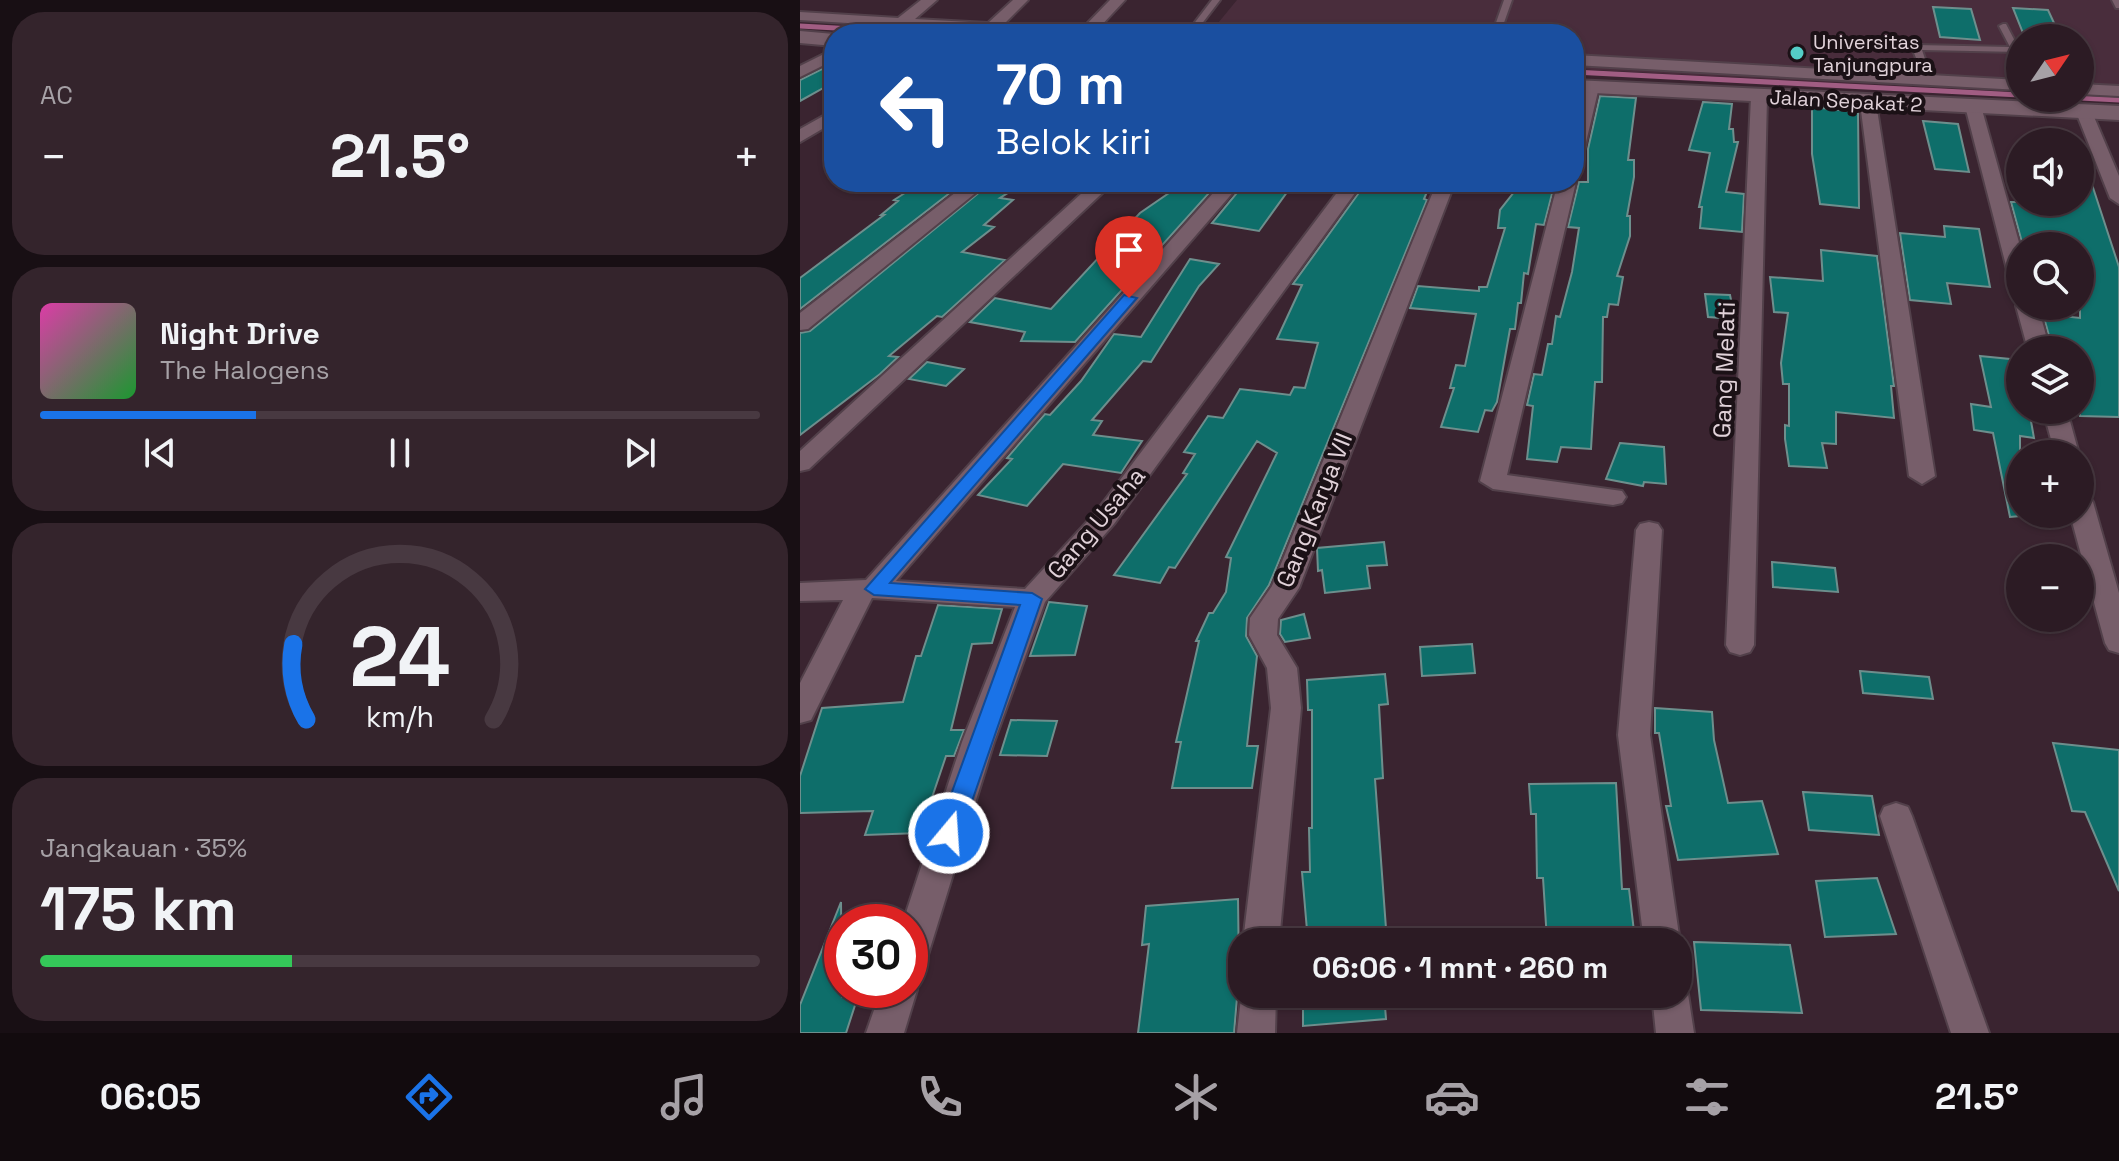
<!DOCTYPE html>
<html lang="id">
<meta charset="utf-8">
<style>
body{margin:0;font-family:"Space Grotesk",sans-serif;background:#34242c;color:#f1f3f6;height:100vh;display:flex;flex-direction:column;font-size:30px;white-space:nowrap}
*{box-sizing:border-box;margin:0}
p{font-size:26px;color:#a6a1a6}
.icon{flex:none;width:44px;height:44px;fill:none;stroke:currentColor;stroke-width:2;stroke-linecap:round;stroke-linejoin:round}
.map{position:relative;flex:1;overflow:hidden}
.side{display:flex;flex-direction:column;gap:12px;padding:12px;background:#180f14;width:800px}
.side>*{flex:none}
.hud{position:absolute;left:24px;top:24px;width:760px;height:168px;border-radius:32px;box-shadow:0 2px 6px #0004,0 0 0 2px #483941;background:#1a4fa0;color:#fff;overflow:hidden}
.needle{width:52px;rotate:55deg}
.controls{position:absolute;left:1206px;top:24px;display:grid;gap:16px}
.controls a{display:grid;place-items:center;width:88px;height:88px;border-radius:50%;background:#2c1b24;box-shadow:0 2px 6px #0004,0 0 0 2px #483941;font-size:40px}
.speed{position:absolute;left:24px;top:904px;display:flex;gap:16px;font-size:40px;font-weight:700;text-align:center}
.speed>*{display:grid;place-content:center;width:104px;height:104px;border-radius:50%;background:#2c1b24;box-shadow:0 2px 6px #0004,0 0 0 2px #483941;line-height:1}
.speed .limit{border:12px solid #d22;background:#fff;color:#111}
.pin{position:absolute;display:grid;place-items:center;width:68px;height:68px;color:#fff;margin:-82px -34px;border-radius:50% 50% 50% 0;rotate:-45deg;box-shadow:0 0 8px #0007}
.pin .icon{rotate:45deg}
.me{position:absolute;width:88px;margin:-44px;rotate:18deg;stroke-linejoin:round;filter:drop-shadow(0 0 6px #0008)}
.turn{display:flex;align-items:center;gap:28px;height:168px;padding:0 40px;font-size:36px}
.turn .icon{width:104px;height:104px;stroke-width:2.5}
.turn b{display:block;font-size:56px;line-height:68px}
.big{font-size:60px;font-weight:700;line-height:1.1}
.side .tile{flex:1;display:flex;flex-direction:column;justify-content:center;gap:12px;min-width:0;padding:0 28px;border-radius:32px;background:#34242c}
.side .dial{align-items:center;gap:0}
.dial svg{height:208px;overflow:visible;fill:none;stroke:#483941;stroke-width:7;stroke-linecap:round;text-anchor:middle}
.dial text{fill:#f1f3f6;stroke:none}
.song{display:flex;align-items:center;gap:24px}
.cover{width:96px;height:96px;border-radius:12px;background:linear-gradient(135deg,hsl(320 70% 55%),hsl(130 70% 35%))}
.played{height:8px;border-radius:4px;background:linear-gradient(90deg,#1a73e8 30%,#483941 30%)}
.keys{display:flex;justify-content:space-around;direction:ltr}
.heat{display:flex;justify-content:space-between;align-items:center;font-size:44px;direction:ltr}
.charge{height:12px;border-radius:6px;background:linear-gradient(90deg,#34c759 35%,#483941 0)}
.trip{position:absolute;left:428px;top:928px;width:464px;height:80px;border-radius:32px;background:#2c1b24;box-shadow:0 2px 6px #0004,0 0 0 2px #483941;font-weight:700;line-height:80px;text-align:center}
.dock{display:flex;height:128px;justify-content:space-around;align-items:center;background:#120b0e;color:#a6a1a6}
.dock .icon{width:56px;height:56px}
.dock .selected{color:#1a73e8}
.dock b{font-size:36px;color:#f1f3f6}
main{display:flex;flex:1;min-height:0}
.map>svg:first-child{display:block}
.built{fill:#492d3c}
.lines{fill:none;stroke-linecap:round;stroke-linejoin:round}
.stream{stroke:#a15d83;stroke-width:5}
.building{fill:#0e6e6a;stroke:#6d8f8d;stroke-width:2}
.service-casing{stroke:#52404a;stroke-width:4}
.minor-casing{stroke:#52404a;stroke-width:4}
.tertiary-casing{stroke:#52404a;stroke-width:4}
.service{fill:#775e6a;fill-rule:evenodd}
.minor{fill:#775e6a;fill-rule:evenodd}
.tertiary{fill:#775e6a;fill-rule:evenodd}
.route{fill:#1a73e8;stroke:#114b97;stroke-width:2}
.poi-dot{fill:#54cdc7;stroke:#1b1116;stroke-width:3}
.labels{text-anchor:middle;dominant-baseline:central;stroke-width:8;stroke-linejoin:round;paint-order:stroke}
.far-poi-label{font-size:20px;fill:#e1d2d9;stroke:#1b1116;text-anchor:start}
.far-street-label{font-size:20px;fill:#e1d2d9;stroke:#1b1116}
.street-label{font-size:24px;fill:#e1d2d9;stroke:#1b1116}
</style>
<main>
<section class="side">
<div class="tile"><p>AC</p>
<div class="heat"><a>−</a><b class="big">21.5°</b><a>+</a></div>
</div>
<div class="tile">
<div class="song"><i class="cover"></i><div><b>Night Drive</b><p>The Halogens</p></div></div>
<div class="played"></div>
<div class="keys"><svg class="icon" aria-label="previous" viewBox="0 0 24 24"><path d="M18 5L8 12l10 7zM5 5v14"/></svg><svg class="icon" aria-label="pause" viewBox="0 0 24 24"><path d="M8 5v14M16 5v14"/></svg><svg class="icon" aria-label="next" viewBox="0 0 24 24"><path d="M6 5l10 7-10 7zM19 5v14"/></svg></div>
</div>
<div class="tile dial"><svg viewBox="0 0 100 80">
<path d="M14 69A42 42 0 1 1 86 69"/>
<path d="M14 69A42 42 0 0 1 9 40" stroke="#1a73e8"/>
<text x="50" y="56" font-size="32" font-weight="700">24</text>
<text x="50" y="72" font-size="11">km/h</text>
</svg></div>
<div class="tile"><p>Jangkauan · 35%</p><b class="big">175 km</b><div class="charge"></div></div>
</section>
<div class="map">
<svg width="1319" height="1033" viewBox="0 0 1319 1033">
<rect width="100%" height="100%" fill="#3a2430"/>
<path class="built" d="M437 0H1319V98L1280 95V38H1220V92L774 69V34H409Z"/>
<g class="lines">
<path class="stream" d="M0 26 142 34
M774 72 1220 95
M1280 98 1319 100"/>
</g>
<path class="building" d="M1133 7 1171 9 1180 40 1140 37Z
M1213 8 1248 10 1261 38H1225Z
M34 63V82L0 101V80Z
M800 96 836 98 828 160H834V177L827 216H830V236L817 276 823 277 818 305 809 304 807 317H803L802 382H795L791 449 761 447 757 462 727 459 733 406 727 405 734 374 742 375 748 344H752L756 316 760 317 772 272 779 228 768 227 779 182H788V149Z
M903 102 932 104 929 129H933L934 142H938L926 192 944 194 942 232 900 228 902 207H899L910 153 889 150Z
M1012 107 1058 112 1059 208 1020 204 1012 154Z
M1123 121 1158 124 1169 172 1135 169Z
M1283 157 1319 267V417L1280 416V350H1253L1243 314 1280 318V246H1223L1211 202H1280Z
M122 182H164L0 309V278L84 215H81L98 201 94 200Z
M192 182H225L200 198 213 200 184 225 194 227 162 252 205 260 142 317 137 316 89 356 98 357 80 374 0 435V333L10 331Z
M385 182H419L275 342 221 341 225 332 170 322 195 298 251 309 340 213Z
M601 182H631L624 199 627 200 469 585 447 618 446 636 457 656 447 746H458L452 788H372L381 742H376L399 641H396L409 613H413L426 592 431 558 426 557 477 453 457 441 375 568 369 567 360 583 314 575 387 474 383 473 395 454 384 452 408 416 423 418 440 389 490 395 494 387 505 388 518 343 477 339 502 285 493 284 566 183 588 186Z
M722 182H755L744 225 736 224 728 274 724 273 721 303H718L715 329H710L697 402 692 411 685 410 678 432 641 427 654 388H650L656 365 665 366 676 314 610 308 618 286 679 291V287H687L705 228H698L700 210Z
M445 183 490 188 459 231 412 223Z
M1144 226 1179 229 1190 287 1147 283 1151 304 1110 300 1100 233 1145 237Z
M1021 250 1077 256 1094 386H1091L1094 418 1036 412V444L1022 443 1027 468 989 466 985 439V425L989 426V384H983L981 363 988 313 974 312 970 277 1023 281Z
M390 259 419 264 399 286 351 362 343 361 292 420 302 421 293 435 342 441 321 473 263 464 227 506 178 495 212 459 207 458 245 414 250 415 281 381 314 334 341 337Z
M905 294 930 295 935 319 908 317Z
M1180 356 1220 360V410H1229L1234 438 1220 436V516L1210 517 1193 433 1174 430 1171 404 1191 407Z
M127 362 164 369 146 386 109 379Z
M820 443 864 447 866 484 844 482 843 486 806 479Z
M584 542 587 565 567 566 570 588 525 593 522 570 518 571 517 548Z
M972 562 1035 568 1038 592 973 587Z
M249 602 287 606 275 655 230 656Z
M138 605 202 609 192 643 172 644 151 730H164L154 756H146L120 833 65 835 73 811 0 813V776L22 708 103 702 116 656H121Z
M504 614 510 638 485 642 480 634 481 620Z
M672 644 675 673 622 676 620 647Z
M1060 671 1129 677 1133 699 1063 693Z
M585 674 588 704 579 705 583 778 575 779 587 942H508L502 872H510L509 828H512V710H508L507 680Z
M855 708 912 712 914 740 928 803 962 801 978 854 878 860 866 806H871L859 733H855Z
M211 720 257 721 247 756 200 755Z
M1253 743 1319 750V891L1285 812 1272 811Z
M816 783 822 889H829L835 940H747L743 878H737L736 814H731L729 784Z
M1003 792 1072 796 1079 835 1009 830Z
M1077 878 1096 934 1025 937 1016 881Z
M438 899 439 974 434 1033H338L349 944 342 945 346 906Z
M41 902 42 997 58 996 46 1033H0V1005Z
M894 942 990 945 1002 1013 901 1010Z
M503 994H584L586 1019 503 1026Z"/>
<g class="lines">
<defs>
<path id="service" d="M412 0H420L394 34H386Z
M704 0H712L700 34H692Z
M1312 0H1319V8H1316Z
M1203 24H1206L1218 47 1220 48V52L1122 50 1132 80 1125 82 1113 50 1117 45 1210 47 1199 26Z
M1280 67 1283 68 1296 89 1295 91 1288 89 1280 77Z"/>
<path id="minor" d="M121 0H137L115 19 188 23 213 0H228L204 24 282 29 310 0H325L297 30 303 34H223L0 20V12L98 18Z
M34 49V60L0 77V66Z
M774 55 1220 80V90L774 65Z
M791 82 799 87 783 155 774 160V121L783 87Z
M1280 84 1319 86V96L1280 94Z
M959 92 967 97 954 645 950 652 940 655 930 652 926 645 951 97Z
M1068 98 1076 103 1135 476 1122 484 1109 476 1060 103Z
M1173 101 1181 106 1220 246V287L1210 281 1165 106Z
M1284 107 1292 112 1319 176V204L1310 198 1276 112Z
M34 110V122L0 142V129Z
M774 179 776 182 707 475 822 491 826 497 822 503 813 505 693 489 680 481 758 182H774Z
M169 182H189L8 329 0 330V313Z
M294 182H314L9 469 0 471V451Z
M423 182H442L96 581 225 589 296 512 545 182H563L314 524 245 602 194 742 128 955 123 966 110 971V922H103L162 742 215 607 72 598 11 720 0 723V683L43 600 0 601V583L66 580Z
M637 182H655L499 588 478 619 477 635 497 668 501 708 479 942H443L471 708 467 668 449 635 450 618 472 586Z
M1220 301V306H1238L1250 350H1228L1216 306Z
M1243 410H1267L1279 454H1255Z
M1280 494 1289 496 1293 502 1319 593V653L1309 650 1305 643 1270 514H1280Z
M849 522 858 524 862 530 850 735 880 942 878 946V942H844L818 735 836 530 840 524Z
M1096 803 1108 807 1112 816 1189 1033H1151L1080 816 1084 807Z
M110 978 117 990 104 1033H66L81 990H110Z
M878 980 883 982 888 994 894 1033H856L852 994H878Z
M442 989V994H476L475 1033H437Z"/>
<path id="tertiary" d="M0 31 34 34V46L0 43Z
M774 80 1319 106V120L774 92Z"/>
</defs>
<use href="#service" class="service-casing"/>
<use href="#minor" class="minor-casing"/>
<use href="#tertiary" class="tertiary-casing"/>
<use href="#service" class="service"/>
<use href="#minor" class="minor"/>
<use href="#tertiary" class="tertiary"/>
</g>
<path class="route" d="M324 295 337 298 90 583 232 593 242 599 161 833 157 840H141L137 833 220 605 74 595 65 589Z"/>
<circle class="poi-dot" cx="997" cy="53" r="8"/>
<g class="labels">
<g class="far-poi-label">
<text x="1013" y="42">Universitas<tspan x="1013" dy="23">Tanjungpura</tspan></text>
</g>
<g class="far-street-label">
<text transform="translate(1046 101) rotate(3)">Jalan Sepakat 2</text>
</g>
<g class="street-label">
<text transform="translate(924 370) rotate(-88)">Gang Melati</text>
<text transform="translate(514 510) rotate(-68)">Gang Karya VII</text>
<text transform="translate(296 523) rotate(-50)">Gang Usaha</text>
</g>
</g>
</svg>
<div class="controls">
<a><svg class="needle" viewBox="-14 -14 28 28"><path d="M0-13l5 13h-10z" fill="#e53935"/><path d="M0 13l5-13h-10z" fill="#a6a1a6"/></svg></a>
<a><svg class="icon" aria-label="sound" viewBox="0 0 24 24"><path d="M4 9h4l5-4v14l-5-4H4zM17 9q2 3 0 6"/></svg></a>
<a><svg class="icon" aria-label="search" viewBox="0 0 24 24"><circle cx="10" cy="10" r="6"/><path d="M15 15l6 6"/></svg></a>
<a><svg class="icon" aria-label="layers" viewBox="0 0 24 24"><path d="M12 4l9 5-9 5-9-5zM3 14l9 5 9-5"/></svg></a>
<a>+</a>
<a>−</a>
</div>
<div class="speed"><div class="limit">30</div></div>
<div class="pin" style="left:329px;top:298px;background:#d93025"><svg class="icon" aria-label="arrive" viewBox="0 0 24 24"><path d="M6 21V4h12l-3 4 3 4H6"/></svg></div>
<svg class="me" style="left:149px;top:833px" viewBox="-20 -20 40 40"><circle r="17" fill="#1a73e8" stroke="#fff" stroke-width="3"/><path d="M0-11L8 9 0 5-8 9z" fill="#fff"/></svg>
<div class="trip">06:06 · 1 mnt · 260 m</div>
<div class="hud">
<div class="turn"><svg class="icon" aria-label="left" viewBox="0 0 24 24"><path d="M17 20v-9H6M10 6l-5 5 5 5"/></svg><div><b>70 m</b>Belok kiri</div></div>
</div>
</div>
</main>
<nav class="dock">
<b>06:05</b>
<svg class="icon selected" aria-label="directions" viewBox="0 0 24 24"><path d="M12 3l9 9-9 9-9-9zM9 14v-3h6M13 9l2 2-2 2"/></svg>
<svg class="icon" aria-label="music" viewBox="0 0 24 24"><path d="M9 18V5l10-2v13"/><circle cx="6" cy="18" r="3"/><circle cx="16" cy="16" r="3"/></svg>
<svg class="icon" aria-label="phone" viewBox="0 0 24 24"><path d="M5 4h4l2 5-3 2q2 4 5 5l2-3 5 2v4C11 20 4 13 5 4z"/></svg>
<svg class="icon" aria-label="climate" viewBox="0 0 24 24"><path d="M12 3v18M4 7l16 10M4 17L20 7"/></svg>
<svg class="icon" aria-label="car" viewBox="0 0 24 24"><path d="M5 17H2v-5l4-1 3-4h7l3 4 3 1v5h-3M9 17h6M6 11h13"/><circle cx="7" cy="17" r="2"/><circle cx="17" cy="17" r="2"/></svg>
<svg class="icon" aria-label="filters" viewBox="0 0 24 24"><path d="M4 7h16M4 17h16"/><circle cx="9" cy="7" r="2"/><circle cx="15" cy="17" r="2"/></svg>
<b>21.5°</b>
</nav>
